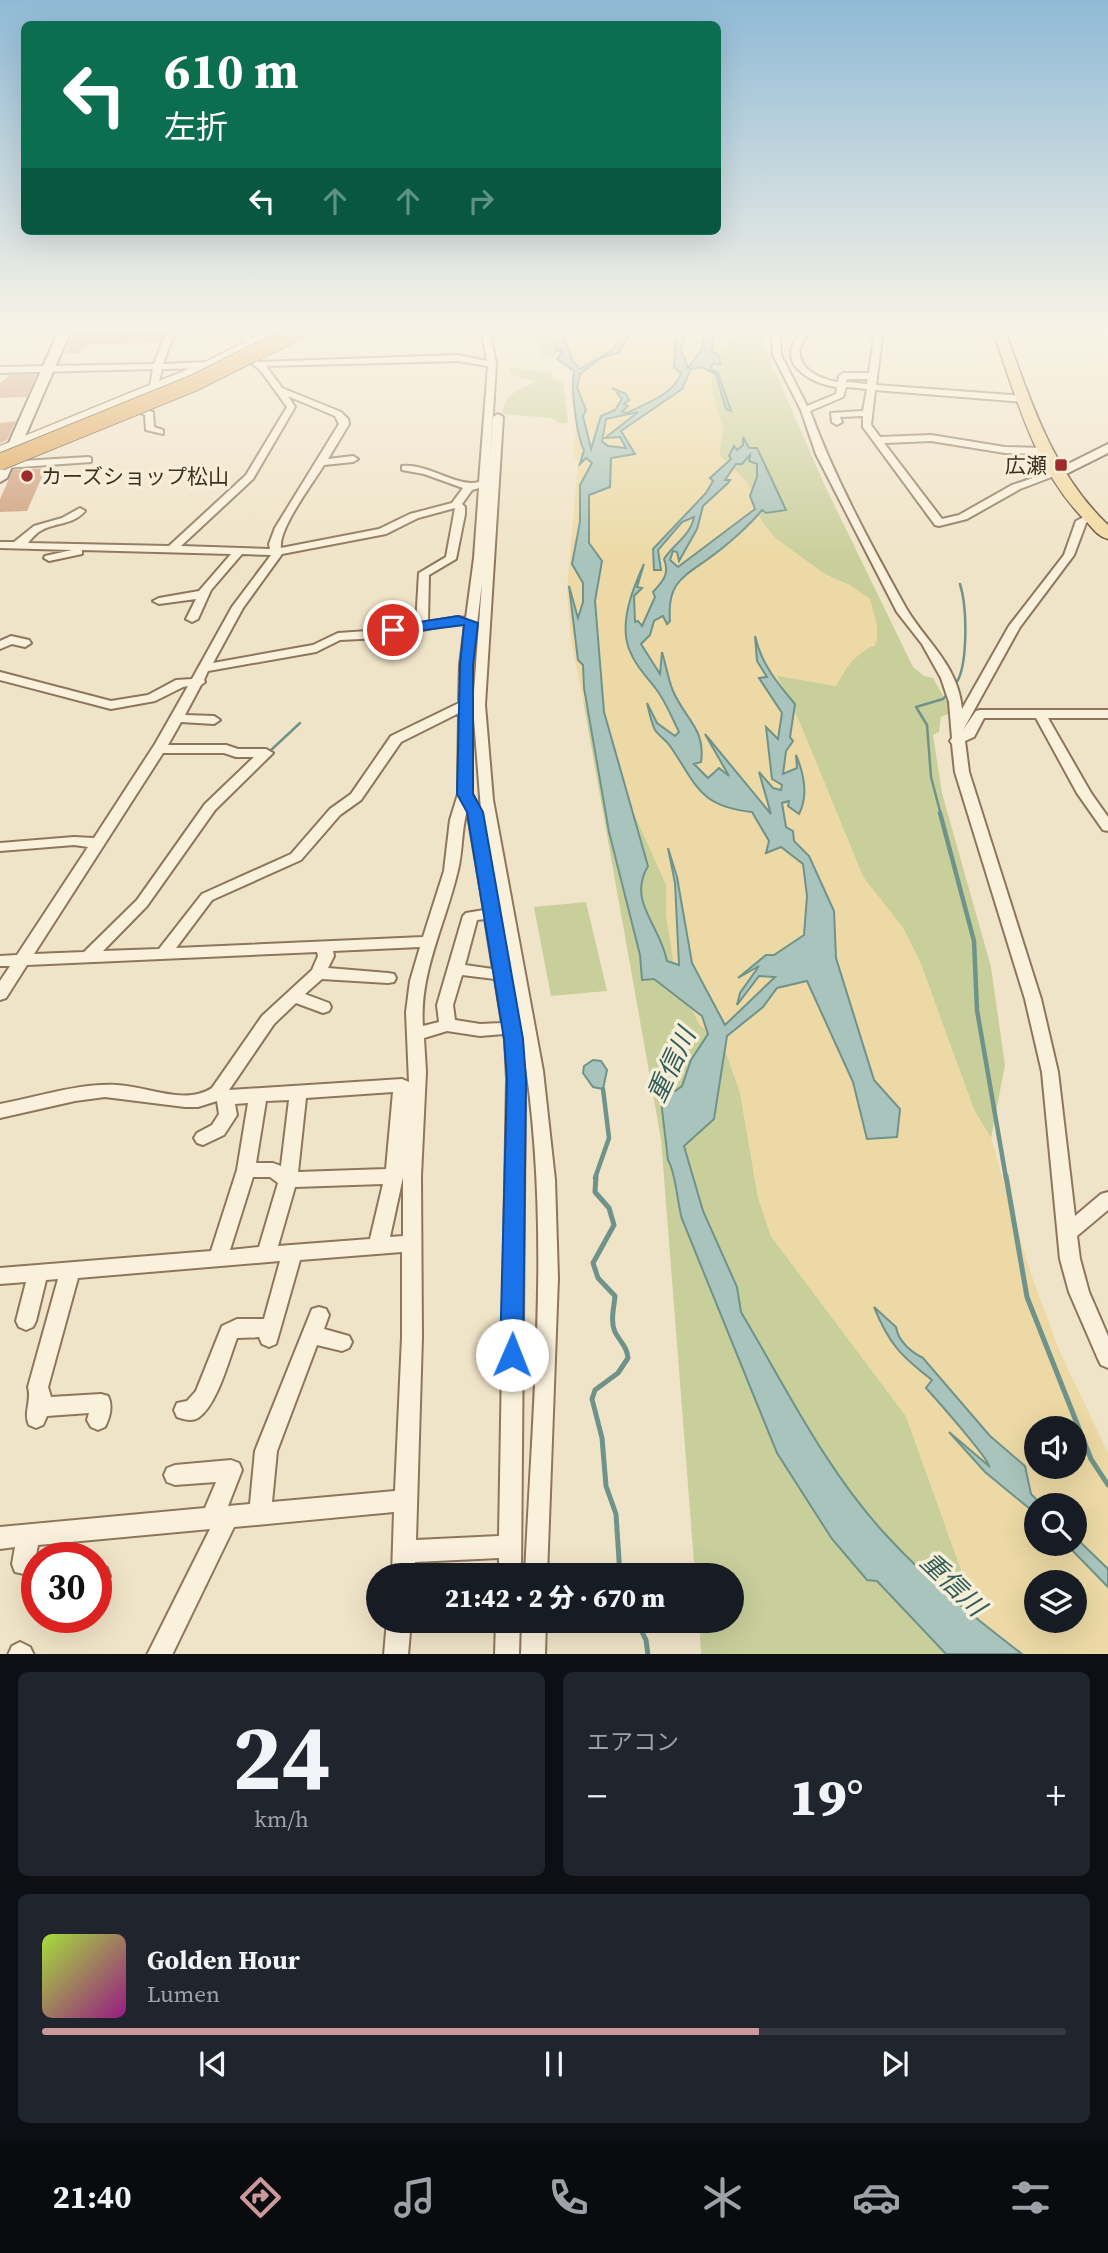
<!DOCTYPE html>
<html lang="ja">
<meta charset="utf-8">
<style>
body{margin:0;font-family:"Source Serif 4","Noto Sans JP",serif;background:#20242c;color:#f1f3f6;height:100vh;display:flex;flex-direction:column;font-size:26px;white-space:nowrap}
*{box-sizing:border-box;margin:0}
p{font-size:23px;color:#9ea1a6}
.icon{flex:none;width:38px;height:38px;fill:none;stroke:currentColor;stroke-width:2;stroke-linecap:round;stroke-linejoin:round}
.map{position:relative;height:1654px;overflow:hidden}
.panel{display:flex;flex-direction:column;gap:18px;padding:18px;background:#0d0f14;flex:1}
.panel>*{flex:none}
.top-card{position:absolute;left:21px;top:21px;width:700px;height:214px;border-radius:10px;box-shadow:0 7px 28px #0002;background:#0b6e4f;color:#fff;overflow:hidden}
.controls{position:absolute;left:1024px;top:1416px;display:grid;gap:14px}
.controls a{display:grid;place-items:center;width:63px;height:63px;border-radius:50%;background:#171b24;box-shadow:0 7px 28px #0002;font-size:35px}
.speed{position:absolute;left:21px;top:1542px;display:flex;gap:14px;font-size:35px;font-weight:700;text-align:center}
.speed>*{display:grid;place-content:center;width:91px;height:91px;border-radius:50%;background:#171b24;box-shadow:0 7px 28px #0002;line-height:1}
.speed .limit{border:10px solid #d22;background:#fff;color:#111}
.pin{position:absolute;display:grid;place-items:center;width:60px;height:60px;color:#fff;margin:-30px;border:4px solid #fff;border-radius:50%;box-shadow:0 2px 7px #0007}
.me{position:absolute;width:77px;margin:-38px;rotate:1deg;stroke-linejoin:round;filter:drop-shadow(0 0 5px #0008)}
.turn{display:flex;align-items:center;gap:24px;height:147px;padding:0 28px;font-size:32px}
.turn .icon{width:91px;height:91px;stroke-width:2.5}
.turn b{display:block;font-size:49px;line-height:60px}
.lanes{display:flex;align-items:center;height:66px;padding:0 28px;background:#0003;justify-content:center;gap:35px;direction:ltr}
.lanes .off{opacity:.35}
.big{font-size:52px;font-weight:800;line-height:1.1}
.panel .card{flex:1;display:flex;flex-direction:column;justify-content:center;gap:10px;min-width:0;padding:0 24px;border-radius:10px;background:#20242c}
.panel .dial{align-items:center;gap:0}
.dial b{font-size:91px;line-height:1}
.song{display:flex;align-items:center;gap:21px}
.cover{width:84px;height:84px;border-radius:10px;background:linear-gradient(135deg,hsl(80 70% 55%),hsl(310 70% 35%))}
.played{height:7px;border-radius:4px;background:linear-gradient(90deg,#cc999b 70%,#363941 70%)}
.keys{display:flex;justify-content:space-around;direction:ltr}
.heat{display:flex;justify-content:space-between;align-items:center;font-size:38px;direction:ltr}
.panel .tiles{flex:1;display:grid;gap:18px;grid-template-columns:1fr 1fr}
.card:last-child{grid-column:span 2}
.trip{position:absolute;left:366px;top:1563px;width:378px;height:70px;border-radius:35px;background:#171b24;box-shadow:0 7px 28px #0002;font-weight:800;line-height:70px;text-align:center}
.tab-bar{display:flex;height:112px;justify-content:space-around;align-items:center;background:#090b0e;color:#9ea1a6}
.tab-bar .icon{width:49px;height:49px}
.tab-bar .on{color:#cc999b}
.tab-bar b{font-size:32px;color:#f1f3f6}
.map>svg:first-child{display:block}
.green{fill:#c9cf9b}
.sand{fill:#ecd9a5;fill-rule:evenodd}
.water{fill:#a9c4bc;stroke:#6f938a;stroke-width:2;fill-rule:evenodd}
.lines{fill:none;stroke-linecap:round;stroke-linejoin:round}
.stream-far2{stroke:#6f938a;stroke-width:2.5}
.stream-far1{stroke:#6f938a;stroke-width:4.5}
.stream{stroke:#6f938a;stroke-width:5}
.building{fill:#cf9f7d}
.minor-casing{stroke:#8d765c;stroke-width:4}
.tertiary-casing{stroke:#8d765c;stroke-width:3}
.secondary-casing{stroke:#6f573f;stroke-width:4}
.primary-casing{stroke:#5b4430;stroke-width:3}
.minor{fill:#faf1dc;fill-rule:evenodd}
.tertiary{fill:#faf1dc;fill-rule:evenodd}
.secondary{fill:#faf1dc;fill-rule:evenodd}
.primary{fill:#f3d9a0;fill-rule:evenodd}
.motorway-bridge-casing{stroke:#5b4430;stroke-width:18;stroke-linecap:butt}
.motorway-bridge{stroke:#e0a458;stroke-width:16}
.route{fill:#1a73e8;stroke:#114b97;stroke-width:2}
.poi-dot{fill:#9e2a2b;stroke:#f7eed8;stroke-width:2.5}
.labels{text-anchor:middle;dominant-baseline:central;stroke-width:7;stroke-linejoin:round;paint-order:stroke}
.far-poi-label{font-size:21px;fill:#3d2e20;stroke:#f7eed8;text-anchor:end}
.water-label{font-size:26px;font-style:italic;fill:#2f5d5a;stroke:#f7eed8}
</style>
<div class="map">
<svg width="1108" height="1655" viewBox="0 0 1108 1655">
<rect width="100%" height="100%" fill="#f0e4c8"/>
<path class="green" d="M532 328H554L550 331 559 338 557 355 542 358Z
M740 328H765L764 343 771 362 825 486 913 667 924 676 933 678 948 704V714L941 717 939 732 933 735 942 793 991 967 1005 1065 991 1138 974 1110 920 962 903 928 863 877 799 721 776 675 836 686C846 668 854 652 875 645L850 585C818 574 777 548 760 518 757 513 759 507 757 502 750 484 733 467 719 455L723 429 712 394V375L718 357Z
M508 367 547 372 552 374 553 380 563 382 568 423H559L552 418 502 414C505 392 520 389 538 381L512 376Z
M583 700 666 884V915L721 1038 740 1092 758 1197 771 1236 906 1416 962 1572 975 1654H701L699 1621 732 1620V1575H695L661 1139Z
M586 902 607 991 551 996 534 907Z"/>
<path class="sand" d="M554 328H740L718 357 712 375V394L723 429 719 455 747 482 757 502 758 516 774 537 829 577 850 585 870 599 877 625V642C854 658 850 660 836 686L777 676 799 721 863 877 903 928 920 962 974 1110 991 1138 1029 1268 1059 1350 1108 1453V1654H975L962 1572 906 1416 771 1236 758 1197 740 1092 721 1038 700 1026 676 978 666 915V884L583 700 571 640 567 590 578 461 573 456 576 424 569 384 577 370 557 355 559 338 550 330ZM1036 1428H1074V1466H1036ZM1036 1505H1074V1544H1036ZM1036 1582H1074V1620H1036Z"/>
<path class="water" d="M571 328H578L562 342H566L573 361 580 369 611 351 629 328H634L618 353 601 358 580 374 577 388 586 410 583 416 591 449 601 416 615 410 622 399 617 393 620 392 612 388 626 394 629 400 624 404 628 406 622 412 626 413C643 405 675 394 681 373L674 367 676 336 680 328H686L681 350 688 368 701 351 707 328H714L712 352 718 355 721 364H712L711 369 718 373 731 411 726 409 716 374 702 367 691 369 682 389 621 431 635 454 611 458 610 487 589 495V543L602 561 595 601 604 712 648 866C627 902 660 924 667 961L679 965 675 883 668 848 677 877 692 963 725 1025 775 977 759 976 737 1005 740 993 759 966 738 978 766 955H774L804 935 807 896 803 864 781 847 766 853 769 841 752 812C698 806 697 785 670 746 666 740 659 736 655 730 651 722 649 711 647 703L657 723 675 736 679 732C672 718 666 702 656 689 646 676 635 665 629 649 619 622 633 588 644 564L637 587 642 588 634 596 635 622 638 621 642 626 655 597 653 592C663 581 670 574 664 559 673 544 690 537 694 517L682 522 658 550 661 570H654L653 549 706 493 713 481 710 478 731 459 729 456 734 446 737 450 743 445V437L749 448H757L786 510 766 513 762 510C749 526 725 547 708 559 681 578 667 584 670 621L667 624 663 616 654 621 650 635 641 644 660 674 662 652C666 665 668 679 673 691 685 719 706 729 701 762L694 764 708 778 719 768 729 776 705 734 771 814 759 772 773 788 781 790 782 785 772 779 766 727 778 739 782 713 759 678 767 677 757 661 755 636C761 663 777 683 795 704L790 737 793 741 786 751 783 774 797 768 796 755C804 774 809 795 799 814L788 806 789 801 782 803 786 827 793 831 794 841 809 856 834 911 836 958 874 1080 900 1109 897 1137 867 1139 853 1082 807 981 777 988 763 1007 727 1036 714 1119 684 1146 703 1211 737 1287 741 1312C786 1388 826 1470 886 1535 927 1580 974 1617 1022 1654H946L877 1581 867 1580 832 1539 777 1453 682 1219C677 1202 676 1173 668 1160L660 1092 666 1093 669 1088 675 1091 682 1086 691 1060 708 1034 702 1016 654 979 642 980 640 955 609 832 584 688 583 665 578 660 569 586 578 618 583 602V583L572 564 580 522V485L592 463 586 458 580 464 584 450C576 435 571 387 574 371L557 359 562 352 556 349 554 342 568 335ZM638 412 605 438 620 437 626 448 608 446 602 441 606 419ZM750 455 749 461 757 464V477L750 496 755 509 678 567 670 560 673 551 677 552 679 561 697 529 703 506 728 483 730 480H725L736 464H742Z
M593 1060 601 1061 607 1070 603 1089 593 1087 583 1073 584 1066Z
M874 1307 896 1327C898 1341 911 1352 923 1358L990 1436 1025 1466 1031 1494 1042 1505H1036V1514L985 1472 949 1432 989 1466C988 1458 936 1399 926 1388L932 1380C901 1356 889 1344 874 1307Z
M1075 1537 1108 1569V1587L1066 1544H1074Z"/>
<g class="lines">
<path class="stream-far2" d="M954 686C969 670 967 606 960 584
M270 751 300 723
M941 815 931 777 927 725 916 707 943 699 949 692"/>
<path class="stream-far1" d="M940 813 974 941 977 1010 1006 1178
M595 1178 609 1138 603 1089"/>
<path class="stream" d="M596 1176 595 1192 609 1208 614 1225 593 1263 598 1278 615 1296C614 1308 610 1321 615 1332 620 1342 627 1346 628 1358L618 1373 595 1390 592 1399 602 1438 606 1486 616 1514 620 1575
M1006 1176 1027 1297 1091 1459 1108 1485
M636 1620 646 1640 648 1655"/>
</g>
<path class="building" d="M172 328 160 342 86 345 80 353 65 354 74 331Z
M10 375H36L27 397 0 398V383Z
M16 421 7 440 0 443V423Z
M46 468 27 511 0 512V499L13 470Z"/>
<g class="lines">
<defs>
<path id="minor" d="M176 328H185L172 339 163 364 207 362 211 365 207 368 162 369 157 389 150 387 153 369 0 373V367L154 364 164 338Z
M240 328H248L249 336 256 343V355L252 357 259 362 458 355 487 361 481 328H489L496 364 490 460 493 417 498 414 503 417 485 705 493 800 543 1071 555 1180 558 1278 547 1575H525C533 1398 552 1218 522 1042L525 1079 521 1575H499V1558L415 1562 414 1575H392L394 1512 234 1527 172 1655H147L210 1529 38 1545 36 1555 44 1558H37V1577L15 1572 12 1564 15 1547 0 1549V1527L205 1508 216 1482 175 1485 167 1482 164 1475 167 1468 175 1465 231 1460 239 1463 242 1470 228 1506 250 1504 255 1451 312 1309 319 1307 326 1309 329 1315 324 1329 349 1336 352 1342 349 1348 342 1351 317 1345 277 1451 272 1502 395 1491 402 1337V1252L300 1260 276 1344 269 1347 262 1344 259 1337 237 1338C229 1359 217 1406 198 1418 191 1422 183 1419 177 1417L174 1410 177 1403 187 1401 196 1391 222 1326 237 1319H264L280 1261 78 1278 48 1387 51 1397 101 1394 108 1396C113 1406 110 1417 105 1427L98 1430 91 1427 87 1420 89 1413 47 1416 43 1425 36 1428 29 1425C23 1412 32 1402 28 1387L58 1279 46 1280 36 1321 33 1327 26 1330 19 1327 16 1321 26 1282 0 1284V1268L211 1251 237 1170 248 1103 235 1104 237 1115 224 1135 203 1145 197 1143 194 1138 197 1133 212 1125 219 1114 217 1101 198 1107H185L105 1097 75 1101 0 1118V1104C38 1097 78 1083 117 1085 146 1086 185 1106 212 1088L262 1016 312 970 318 956 317 952 27 965 6 998 0 1000V981L10 966H0V956L17 955 88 847 74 845 0 851V843L74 837 94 838 155 744 188 686 183 687 155 701 111 709 0 680V672L111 701 148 695 176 680 192 679 232 607 271 555 242 554 211 590 198 619 192 622 186 619 196 599 159 604 153 601 159 598 199 591 231 554 82 550V554L49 561 44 558 45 556 72 550 0 548V542H14L34 526 62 518 80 508 85 511C73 525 57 522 42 530 36 533 32 538 28 543L169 546 246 475 287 407 261 371 248 360 252 357 248 355V344L241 337ZM458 361 488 366 479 482C457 488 428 463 402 466V470L424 474 463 488 452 503 410 514 379 529 281 548C278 529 313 483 324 465L353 462 358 459 353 456 328 459 349 424 348 419 341 412 282 388 266 366ZM288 396 335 416 339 424 275 528 269 544 270 549 181 546 253 479 295 407ZM479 488 474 558 466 618 458 617 428 622 429 575 456 559 465 514V507L462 504 472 490ZM455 508 446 557 419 573 416 624 382 630 338 633 313 645 213 663 243 608 282 554 386 534 418 518ZM482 583 473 705 481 810 472 794V665ZM458 623 465 625 460 665 459 703 391 736 351 794 330 809 291 854 202 894 159 949 103 951 147 906 215 810 273 753 266 749H238L226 745H168L181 722 214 724 220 720 214 716 185 715 201 685 205 682 204 680 208 671 316 652 340 640 382 638ZM459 713 458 794 450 820 444 871 423 937 176 948 212 900 301 860 340 815 361 800 401 742ZM163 753H224L236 757H254L205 804 137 900 84 952 34 954ZM467 810 484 910 466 913 463 916 437 1005 439 1022 423 1026C419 974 445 924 457 874 463 853 461 831 467 810ZM485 919 493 969 465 965 477 920ZM420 947 410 981 406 1012 409 1082 402 1079 229 1090 274 1024 296 1003 323 1013 329 1011 331 1007 329 1003 305 994 322 979 388 983 394 982 396 978 394 974 388 973 328 968 334 956 333 951ZM462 975 495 979 502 1023 480 1024 455 1020 453 1005ZM447 1031 480 1036 504 1034 505 1039 507 1079 499 1536 416 1540 422 1337 421 1176 426 1072 424 1038ZM393 1092 386 1169 298 1172 306 1098ZM289 1100 281 1166 273 1163H256L266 1101ZM253 1177H270L278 1183 259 1247 230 1250ZM403 1177V1236L390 1237ZM383 1184 370 1239 278 1246 295 1187Z
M771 328H779L781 355 807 406 836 394 837 387C819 385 785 371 792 347 794 341 800 333 803 328H811C808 334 802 341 800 348 796 369 822 380 838 382L839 376 843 373H869L875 329 886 328 883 330 876 385 1024 396 1028 399 1024 402 875 390 871 425 880 437 931 435 1005 447 1045 448 1050 451 1045 454 1005 453 931 441 884 443 942 519 959 515 1012 485 1057 470 1062 473 1020 489 967 519 939 526 935 525 863 427V416L840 417 842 422 837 425 832 422 831 413 863 411 867 389 846 387 843 397 810 411C835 479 871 545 906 608 926 642 958 665 962 709L1009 626 1064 555 1076 521 1088 515 1093 518 1086 523 1074 555 1020 627 963 730 976 711 980 710H1108V718H1048L1091 793 1108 817V831L1103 830 1077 793 1036 718H984L974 737 965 741 969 772 1041 999 1058 1072 1075 1216 1101 1194 1108 1192V1210L1077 1236 1080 1259 1089 1292 1108 1336V1368L1101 1365 1098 1359 1069 1292 1060 1259 1042 1072 1025 999 955 772 952 744 950 741 952 738 949 702 941 678 922 644 897 612 816 454 801 410 773 355ZM847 379H868L867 384 846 382Z
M138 408 153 412 154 427 163 430V434L146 430 145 415 138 412Z
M88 457 91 458V462L6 468 1 465 6 462Z
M11 636 29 640 31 643 25 647 12 644 0 649V641Z
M96 1564 107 1568 110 1576 107 1584 99 1587 96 1586Z
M387 1620H411L408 1655H384Z
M496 1620H520L519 1655H495Z
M522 1620H546L545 1655H521Z
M20 1642 30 1647 34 1655H8L12 1646Z"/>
<path id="tertiary" d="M273 328H285L211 367 0 454V446L203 363Z"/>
<path id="secondary" d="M60 328H72L7 478 0 482V463Z
M1108 444V453L1062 476 1050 473Z"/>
<path id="primary" d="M992 328H1004C1030 399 1052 472 1108 525V539C1099 537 1093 529 1087 522 1035 472 1015 394 992 328Z"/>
</defs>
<use href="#minor" class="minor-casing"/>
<use href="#tertiary" class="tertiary-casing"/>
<use href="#secondary" class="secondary-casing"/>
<use href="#primary" class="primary-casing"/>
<use href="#minor" class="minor"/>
<use href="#tertiary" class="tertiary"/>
<use href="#secondary" class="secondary"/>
<use href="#primary" class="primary"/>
<defs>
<path id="motorway-bridge" d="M0 462 194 383 304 328"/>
</defs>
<use href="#motorway-bridge" class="motorway-bridge-casing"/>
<use href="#motorway-bridge" class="motorway-bridge"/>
</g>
<linearGradient id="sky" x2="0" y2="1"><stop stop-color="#8fbad6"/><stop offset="0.59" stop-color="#f8f3e6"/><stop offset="1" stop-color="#f8f3e6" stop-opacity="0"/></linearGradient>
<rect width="1108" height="559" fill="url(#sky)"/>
<path class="route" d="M458 616 478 623 473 665V794L483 812 523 1039 526 1079 523 1355 520 1362 512 1365 504 1362 500 1355 507 1079 504 1039 467 812 457 794 460 665 464 625 393 634 386 630 393 626Z"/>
<g class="poi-dot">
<rect x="1054" y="458" width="14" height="14" rx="3.5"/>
<circle cx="27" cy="476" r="7"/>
</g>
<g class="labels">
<g class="far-poi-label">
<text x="1047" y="465">広瀬</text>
<text x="41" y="476" text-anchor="start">カーズショップ松山</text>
</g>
<g class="water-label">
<text transform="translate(671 1065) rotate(-65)">重信川</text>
<text transform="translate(953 1584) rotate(44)">重信川</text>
</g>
</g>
</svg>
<div class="controls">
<a><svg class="icon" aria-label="sound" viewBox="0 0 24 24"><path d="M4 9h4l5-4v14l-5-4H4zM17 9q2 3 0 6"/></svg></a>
<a><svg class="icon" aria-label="search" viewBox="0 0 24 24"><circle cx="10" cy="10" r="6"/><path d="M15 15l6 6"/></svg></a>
<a><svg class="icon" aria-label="layers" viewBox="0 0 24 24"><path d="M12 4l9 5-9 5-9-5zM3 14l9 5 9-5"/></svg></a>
</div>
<div class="speed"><div class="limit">30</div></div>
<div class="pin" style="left:393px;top:630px;background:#d93025"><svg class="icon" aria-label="arrive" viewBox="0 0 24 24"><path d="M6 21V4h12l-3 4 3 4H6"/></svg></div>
<svg class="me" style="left:512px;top:1355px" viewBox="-20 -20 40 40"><circle r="19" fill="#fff"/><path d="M0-13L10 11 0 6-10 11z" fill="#1a73e8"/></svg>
<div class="trip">21:42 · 2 分 · 670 m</div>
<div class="top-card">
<div class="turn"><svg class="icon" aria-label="left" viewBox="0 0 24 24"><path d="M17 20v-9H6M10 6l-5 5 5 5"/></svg><div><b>610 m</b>左折</div></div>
<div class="lanes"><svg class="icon" aria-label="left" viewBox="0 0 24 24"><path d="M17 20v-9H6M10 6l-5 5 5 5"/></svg><svg class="icon off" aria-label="ahead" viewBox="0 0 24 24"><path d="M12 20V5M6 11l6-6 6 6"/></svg><svg class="icon off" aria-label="ahead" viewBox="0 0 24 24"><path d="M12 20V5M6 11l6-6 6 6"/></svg><svg class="icon off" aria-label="right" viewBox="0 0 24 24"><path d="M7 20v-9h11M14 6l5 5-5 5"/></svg></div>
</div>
</div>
<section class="panel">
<div class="tiles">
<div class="card dial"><b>24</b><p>km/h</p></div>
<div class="card"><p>エアコン</p>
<div class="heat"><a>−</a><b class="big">19°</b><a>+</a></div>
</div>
<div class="card">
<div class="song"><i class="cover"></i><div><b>Golden Hour</b><p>Lumen</p></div></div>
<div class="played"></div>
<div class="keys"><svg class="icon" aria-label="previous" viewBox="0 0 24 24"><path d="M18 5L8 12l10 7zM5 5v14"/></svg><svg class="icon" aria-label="pause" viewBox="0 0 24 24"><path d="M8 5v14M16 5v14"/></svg><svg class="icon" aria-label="next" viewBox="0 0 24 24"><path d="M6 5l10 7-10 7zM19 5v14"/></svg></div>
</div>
</div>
</section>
<nav class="tab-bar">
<b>21:40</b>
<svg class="icon on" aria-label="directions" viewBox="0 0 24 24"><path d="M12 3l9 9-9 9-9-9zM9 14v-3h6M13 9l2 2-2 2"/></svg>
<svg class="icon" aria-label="music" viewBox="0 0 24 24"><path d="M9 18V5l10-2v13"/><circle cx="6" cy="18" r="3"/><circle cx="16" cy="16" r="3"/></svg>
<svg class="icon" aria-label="phone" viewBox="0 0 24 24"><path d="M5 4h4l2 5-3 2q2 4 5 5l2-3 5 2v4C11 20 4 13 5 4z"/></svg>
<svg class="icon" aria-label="climate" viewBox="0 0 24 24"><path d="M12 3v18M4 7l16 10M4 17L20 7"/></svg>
<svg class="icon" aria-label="car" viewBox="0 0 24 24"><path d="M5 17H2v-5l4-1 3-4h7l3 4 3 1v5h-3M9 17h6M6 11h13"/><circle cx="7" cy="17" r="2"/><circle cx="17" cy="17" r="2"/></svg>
<svg class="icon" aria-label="filters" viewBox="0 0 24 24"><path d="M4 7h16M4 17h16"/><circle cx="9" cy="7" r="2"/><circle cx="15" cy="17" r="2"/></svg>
</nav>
